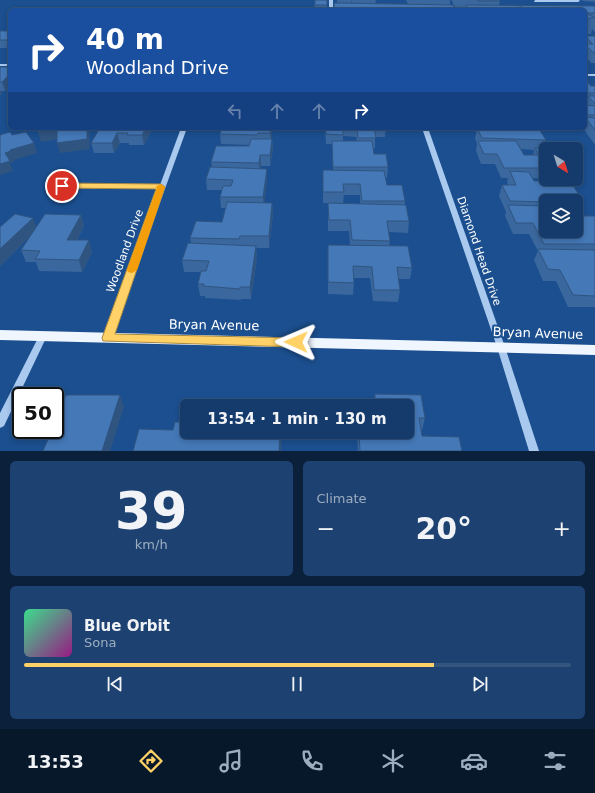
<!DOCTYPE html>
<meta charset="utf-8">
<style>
body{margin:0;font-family:"DejaVu Sans",sans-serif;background:#1d4271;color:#f1f3f6;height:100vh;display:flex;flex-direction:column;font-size:15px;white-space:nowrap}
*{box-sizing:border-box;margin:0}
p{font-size:13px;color:#9dadc1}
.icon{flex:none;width:22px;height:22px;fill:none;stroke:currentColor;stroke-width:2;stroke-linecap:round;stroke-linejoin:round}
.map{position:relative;height:451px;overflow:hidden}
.side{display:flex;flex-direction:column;gap:10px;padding:10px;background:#0b203b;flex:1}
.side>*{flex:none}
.top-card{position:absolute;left:8px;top:8px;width:579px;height:122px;border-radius:6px;box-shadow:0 2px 6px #0003,0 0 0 1px #33557e;background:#1a4fa0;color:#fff;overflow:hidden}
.needle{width:26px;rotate:142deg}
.buttons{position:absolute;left:539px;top:142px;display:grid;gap:8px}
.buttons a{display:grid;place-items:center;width:44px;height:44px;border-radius:6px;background:#143b6b;box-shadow:0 2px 6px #0003,0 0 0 1px #33557e;font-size:20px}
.speed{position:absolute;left:12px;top:387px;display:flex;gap:8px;font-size:20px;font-weight:700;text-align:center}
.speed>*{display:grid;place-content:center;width:52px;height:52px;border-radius:50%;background:#143b6b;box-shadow:0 2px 6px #0003,0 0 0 1px #33557e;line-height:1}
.speed .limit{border:2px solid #111;border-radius:6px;background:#fff;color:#111}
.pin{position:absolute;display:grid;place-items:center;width:34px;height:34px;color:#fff;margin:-17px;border:2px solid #fff;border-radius:50%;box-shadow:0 1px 4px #0007}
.me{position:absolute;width:44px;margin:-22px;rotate:271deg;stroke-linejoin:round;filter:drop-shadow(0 0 3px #0008)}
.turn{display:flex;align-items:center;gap:14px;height:84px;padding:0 12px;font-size:18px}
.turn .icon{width:52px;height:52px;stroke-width:2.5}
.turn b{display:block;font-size:28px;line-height:34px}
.lanes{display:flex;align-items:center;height:38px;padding:0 12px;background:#0003;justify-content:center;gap:20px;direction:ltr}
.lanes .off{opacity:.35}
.big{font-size:30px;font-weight:800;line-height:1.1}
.side .widget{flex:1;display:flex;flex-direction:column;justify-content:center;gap:6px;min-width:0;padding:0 14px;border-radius:6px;background:#1d4271}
.side .dial{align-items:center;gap:0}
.dial b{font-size:52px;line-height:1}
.song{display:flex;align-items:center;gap:12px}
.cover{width:48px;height:48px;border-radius:6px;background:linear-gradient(135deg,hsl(150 70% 55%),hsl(310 70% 35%))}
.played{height:4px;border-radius:2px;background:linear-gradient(90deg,#ffd166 75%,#33557e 75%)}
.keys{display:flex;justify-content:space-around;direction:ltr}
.heat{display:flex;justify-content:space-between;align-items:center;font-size:22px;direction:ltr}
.side .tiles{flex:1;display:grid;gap:10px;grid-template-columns:1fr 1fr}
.widget:last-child{grid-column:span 2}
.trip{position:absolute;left:180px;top:399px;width:234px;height:40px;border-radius:6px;background:#143b6b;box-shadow:0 2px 6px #0003,0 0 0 1px #33557e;font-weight:800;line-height:40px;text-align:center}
.dock{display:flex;height:64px;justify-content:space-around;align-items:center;background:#08182b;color:#9dadc1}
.dock .icon{width:28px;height:28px}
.dock .selected{color:#ffd166}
.dock b{font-size:18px;color:#f1f3f6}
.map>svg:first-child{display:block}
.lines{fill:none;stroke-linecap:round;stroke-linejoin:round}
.minor{fill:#a9c9ee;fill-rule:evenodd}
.major{fill:#f0f6ff;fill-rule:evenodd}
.wall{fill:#3a679d;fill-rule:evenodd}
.shaded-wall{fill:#305480}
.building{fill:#4478b7;stroke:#305480}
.route{fill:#ffd166;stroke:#a68842}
.slow{fill:#f59e0b}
.labels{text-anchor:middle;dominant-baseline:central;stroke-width:4;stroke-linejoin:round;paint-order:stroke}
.street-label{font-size:11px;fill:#fff;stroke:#1b4f8f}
.near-street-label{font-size:13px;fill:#fff;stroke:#1b4f8f}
</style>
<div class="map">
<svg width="595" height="451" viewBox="0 0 595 451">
<rect width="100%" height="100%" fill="#1b4f8f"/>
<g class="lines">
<path class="minor" d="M329 0H333V10H329Z
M535 0H579L580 1 578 2H534Z
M0 64H10V66H0Z
M585 74H595V76H585Z
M181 128H187L111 338 110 340 107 341 104 340 103 338 158 189 62 188 59 186 62 184 160 185Z
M422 128H428L505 347 539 451H529L497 347Z
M43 333 46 334 47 336 4 426 0 428V413L39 336 40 334Z"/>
<path class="major" d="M0 330 595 345V355L0 340Z"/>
</g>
<path class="wall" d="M315 0H327V10H314Z
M337 0H351V4H352L351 0H376L375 4H408L406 0H450V5L456 10H334V3L337 4Z
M451 0H499L500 1 499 5 595 6V32L592 29 591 34H585V10H457L455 7V6H454L452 1Z
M582 0H595V2L583 1Z
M0 31H10V48H0Z
M585 36H595V63H591L587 58 586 61H585Z
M0 67H10V86L5 91H1L2 94 0 95Z
M585 79 591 86H595V145L583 128H585Z
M100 128H153L144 145H129V143H120L114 153H94L91 143Z
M273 128 271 139H272L273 149 270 166H261L260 169 267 179 264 203H272L273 214 269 248H256L257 257 251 299H241V300L205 298V296H200L198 284 201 272H184L182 260 191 243 190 238 222 222 226 208H221L220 197 222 190H207L206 179 212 167 211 162 249 146V145L221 144 220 134Z
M325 128H386L385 137H375V148H373L374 154 388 167 387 178H385L387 185 405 201V205L409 221 408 233 389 232 390 241 389 246 412 268 410 279H398L400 290 398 302 373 301 370 278H353L354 283 353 295 328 294V245H350L349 231H328V203L360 204V195H344L343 203H323V170H333L332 144H326ZM343 136 356 137 357 141H343Z
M477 128 546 140 543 148 546 149V179L533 178 534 181H546V179H569L584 203 580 214H576V201H546V231H576V216H595V307H568L556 281H543L534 260 538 251 529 234H513L505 216 506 212 499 196 502 185H508L507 182 508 178H501L495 164H481L476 151 477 144 475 138ZM520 149 534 150 533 155H524Z
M81 215 84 226 77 240 92 252 82 272 39 271 36 262H26L21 250 31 235 0 266V227H36Z
M375 394 425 418 422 430H421L422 436 462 451H358L357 432H407L359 406 360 399 374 400Z"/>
<path class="shaded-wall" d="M8 76 10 83V86L5 91 2 82Z
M0 89 2 94 0 95Z
M87 128H89L90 149 60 153 57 143Z
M146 128H153L144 145 142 135Z
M271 128H273L271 143 270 133Z
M57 129 60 139 41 142 38 132Z
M117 133 120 143 114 153 112 143Z
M272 139 273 149 270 166V155Z
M34 143 37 153 14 160 15 161 10 163 13 171 0 175V164L5 153 10 150Z
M260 155 261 166 260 173 259 163Z
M267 169V179L264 208 263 197Z
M272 203 273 214 269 248V236Z
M81 215 84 226 71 251 67 240Z
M33 218 37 229 0 266V249Z
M89 240 92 252 82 272 79 260Z
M256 246 257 257 251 299 250 287Z
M120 395 124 407 110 451H102Z
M280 432H282L281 451H279Z"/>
<path class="building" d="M315 0H327V5H315Z
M477 0H499L500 1H478Z
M334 3 453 5 456 10H334Z
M466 5 595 6V13H586L595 18H585V10H469Z
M508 5H514L522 6Z
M0 31H10V40H0Z
M585 36H595V54L585 45V44H593Z
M585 49 589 53H585Z
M0 67H10V76H8L2 82H0Z
M585 79 591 86H595V93H585Z
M588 96H595V104Z
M585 105 595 106V115H585Z
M585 117 595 118V130Z
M38 128H87V139L57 143V129L38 132Z
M100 128H146L142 135H127L128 133H117L112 143H91Z
M222 128H271L270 133H258L257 135 220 134Z
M326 128H343V135L326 134Z
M357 128H374L376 138H358Z
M477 128 539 129 546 140 482 138Z
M10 132 12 135 26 132 34 143 10 150 11 151 5 153 10 161 0 164V135Z
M251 139H272L270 155H260L259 163 211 162 216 146H249Z
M332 141H372L374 154H386L388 167H333Z
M478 141H516L524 155H539L535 148 554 149H546V168H504L497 154H484Z
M210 167 267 169 263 197H220L223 186H231L233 180 206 179Z
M323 170 384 171 387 185H402L405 201H362L360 184H343L344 192H323Z
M510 171 529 172 534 181H551L549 179H569L584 203H576V201H546V202L510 201 502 185H516Z
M227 202 272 203 269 236H240L239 239 190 238 196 221 222 222Z
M328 203 406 205 409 221H387L390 241 352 240 350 220H329Z
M508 205 546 206V231H576V224H581L576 216H595V244H544L533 223H516Z
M15 214 33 218 0 249V227Z
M45 214 81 215 67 240H89L79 260 35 259 40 251 21 250Z
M188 243 256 246 250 287H240V289L203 286 204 284H198L201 271H206L209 261 182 260Z
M328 245 408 246 412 268 397 267 400 290H374L372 267 353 266 354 283 328 282Z
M538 249 595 250V296L573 295 560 270 548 269Z
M375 394 421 395 425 418H419L422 436 459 437 462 451H360L359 432H407V406H360V399L375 400Z
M66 395H120L102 451H43L52 430H55V422Z
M252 401 282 402V406H252Z
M175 422H187V432H280L279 451H133L139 429 173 430Z"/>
<path class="route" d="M62 183 161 184 165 187 115 334 296 338 300 339 302 342 300 346 296 347 103 341 102 338 156 189 59 188 58 186Z"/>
<path class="slow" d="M161 184 165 187 137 270 132 273 128 272 127 270 157 188 155 187Z"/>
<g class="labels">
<g class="street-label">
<text transform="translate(125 251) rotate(-70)">Woodland Drive</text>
<text transform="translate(479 251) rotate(71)">Diamond Head Drive</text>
</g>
<g class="near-street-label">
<text transform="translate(214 325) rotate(1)">Bryan Avenue</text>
<text transform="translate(538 333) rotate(2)">Bryan Avenue</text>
</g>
</g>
</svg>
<div class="buttons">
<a><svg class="needle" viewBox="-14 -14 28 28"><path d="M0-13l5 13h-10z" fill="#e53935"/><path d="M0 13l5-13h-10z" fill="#9dadc1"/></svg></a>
<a><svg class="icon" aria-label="layers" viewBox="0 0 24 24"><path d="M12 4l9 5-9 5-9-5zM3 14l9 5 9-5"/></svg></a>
</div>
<div class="speed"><div class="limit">50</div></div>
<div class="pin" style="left:62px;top:186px;background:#d93025"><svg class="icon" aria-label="arrive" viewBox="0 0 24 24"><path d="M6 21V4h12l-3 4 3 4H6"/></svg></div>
<svg class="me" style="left:296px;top:342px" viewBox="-20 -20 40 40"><path d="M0-17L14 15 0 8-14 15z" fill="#ffd166" stroke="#fff" stroke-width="4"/></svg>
<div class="trip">13:54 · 1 min · 130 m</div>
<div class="top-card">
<div class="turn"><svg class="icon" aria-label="right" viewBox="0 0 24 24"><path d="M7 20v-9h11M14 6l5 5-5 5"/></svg><div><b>40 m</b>Woodland Drive</div></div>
<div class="lanes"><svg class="icon off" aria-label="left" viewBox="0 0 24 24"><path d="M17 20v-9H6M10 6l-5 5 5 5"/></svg><svg class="icon off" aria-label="ahead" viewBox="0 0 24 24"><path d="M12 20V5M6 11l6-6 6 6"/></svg><svg class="icon off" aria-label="ahead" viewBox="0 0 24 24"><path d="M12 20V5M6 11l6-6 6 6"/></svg><svg class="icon" aria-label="right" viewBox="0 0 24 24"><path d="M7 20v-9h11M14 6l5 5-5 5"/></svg></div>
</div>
</div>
<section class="side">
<div class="tiles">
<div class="widget dial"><b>39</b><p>km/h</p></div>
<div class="widget"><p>Climate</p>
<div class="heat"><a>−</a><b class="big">20°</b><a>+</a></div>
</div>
<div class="widget">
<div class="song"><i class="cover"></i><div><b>Blue Orbit</b><p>Sona</p></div></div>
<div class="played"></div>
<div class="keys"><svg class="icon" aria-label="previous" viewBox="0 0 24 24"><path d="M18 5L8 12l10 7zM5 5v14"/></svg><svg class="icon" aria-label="pause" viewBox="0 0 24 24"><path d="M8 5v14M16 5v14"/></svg><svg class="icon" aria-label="next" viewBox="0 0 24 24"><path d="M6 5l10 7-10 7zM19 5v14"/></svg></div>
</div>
</div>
</section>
<nav class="dock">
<b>13:53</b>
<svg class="icon selected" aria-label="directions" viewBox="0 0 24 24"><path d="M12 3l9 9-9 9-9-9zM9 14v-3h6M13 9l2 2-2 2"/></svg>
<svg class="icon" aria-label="music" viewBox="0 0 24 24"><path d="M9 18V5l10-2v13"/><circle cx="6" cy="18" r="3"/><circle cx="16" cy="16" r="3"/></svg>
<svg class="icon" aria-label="phone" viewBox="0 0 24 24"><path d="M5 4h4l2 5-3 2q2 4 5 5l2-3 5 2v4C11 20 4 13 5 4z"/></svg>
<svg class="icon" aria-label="climate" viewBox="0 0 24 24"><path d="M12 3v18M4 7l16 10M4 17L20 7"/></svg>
<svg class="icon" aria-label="car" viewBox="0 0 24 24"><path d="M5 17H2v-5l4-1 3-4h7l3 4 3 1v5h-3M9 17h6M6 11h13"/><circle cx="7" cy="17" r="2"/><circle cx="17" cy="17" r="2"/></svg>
<svg class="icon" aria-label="filters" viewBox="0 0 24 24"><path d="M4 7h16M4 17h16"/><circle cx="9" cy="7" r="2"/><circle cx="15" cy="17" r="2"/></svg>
</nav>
